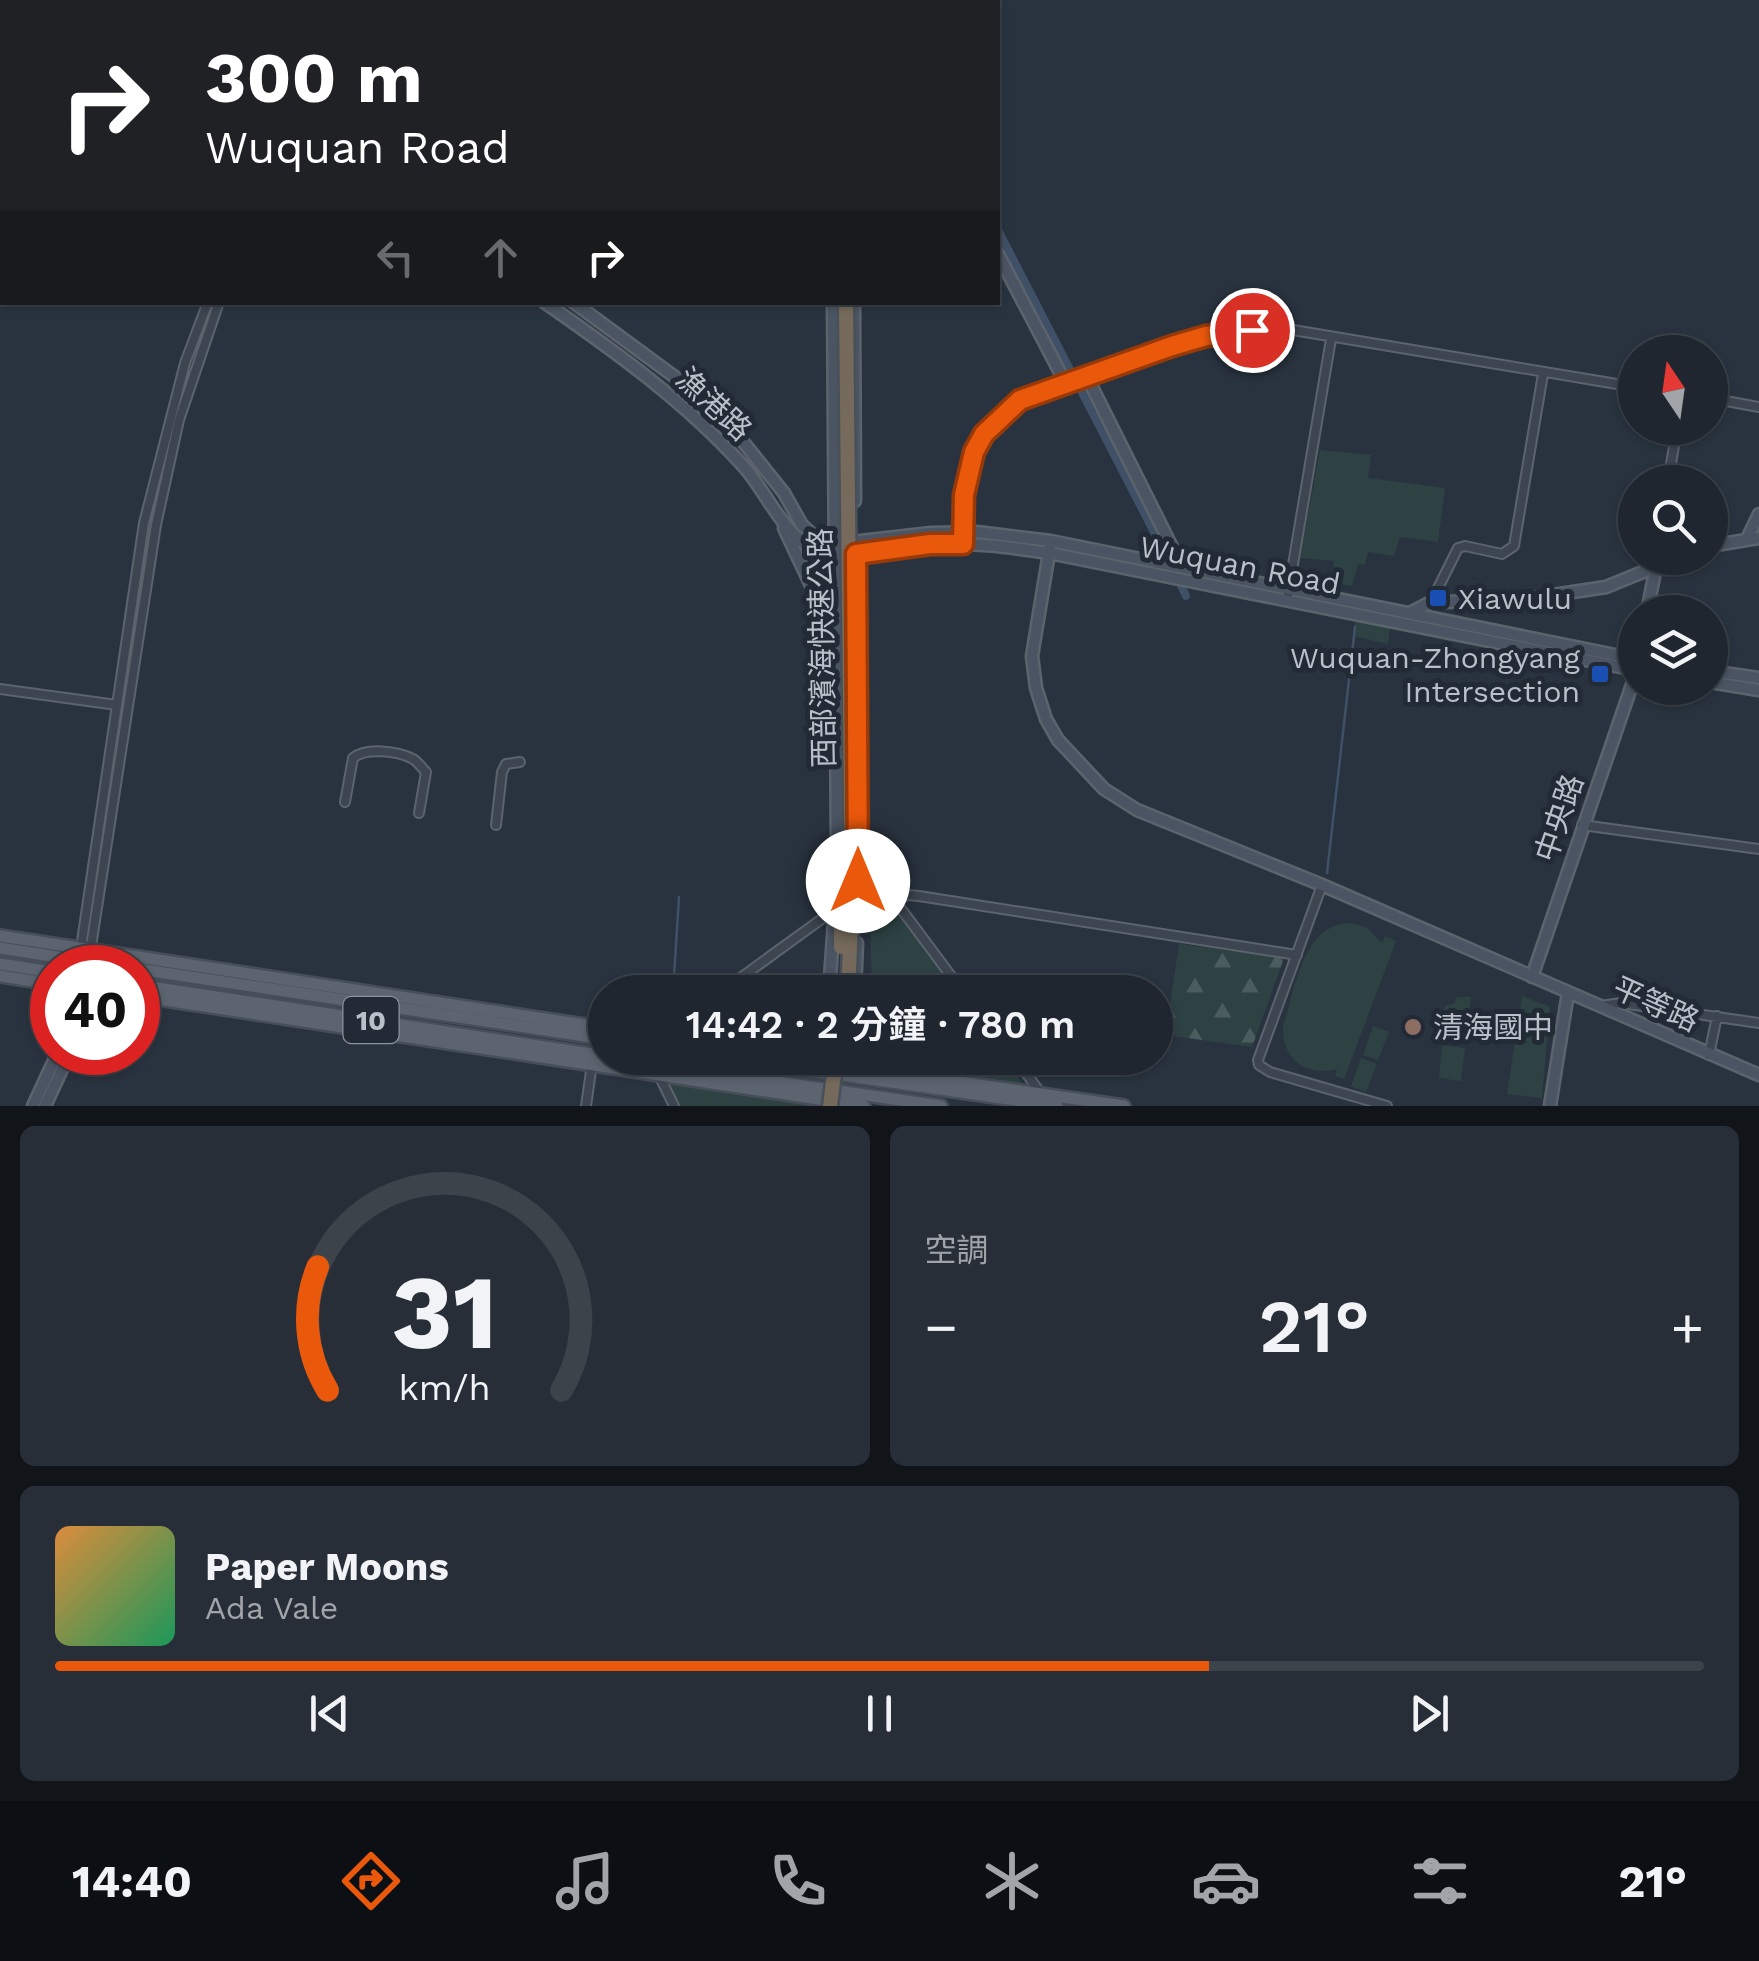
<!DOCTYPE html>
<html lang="zh-TW">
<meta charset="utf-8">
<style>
body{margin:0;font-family:"Work Sans","Noto Sans TC",sans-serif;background:#272e37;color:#f1f3f6;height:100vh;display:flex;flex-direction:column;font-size:38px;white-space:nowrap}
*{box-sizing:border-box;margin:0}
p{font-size:32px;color:#a1a5aa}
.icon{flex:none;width:55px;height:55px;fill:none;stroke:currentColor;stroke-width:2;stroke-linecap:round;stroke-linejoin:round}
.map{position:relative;height:1106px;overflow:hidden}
.details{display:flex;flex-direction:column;gap:20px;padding:20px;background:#11151a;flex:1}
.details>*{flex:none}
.guide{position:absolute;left:0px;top:0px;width:1000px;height:305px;box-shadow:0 2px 8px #0004,0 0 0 2px #3c434b;background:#202124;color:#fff;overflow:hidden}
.needle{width:65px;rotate:347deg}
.controls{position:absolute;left:1618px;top:335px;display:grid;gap:20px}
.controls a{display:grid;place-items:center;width:110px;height:110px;border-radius:50%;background:#1f262f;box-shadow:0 2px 8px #0004,0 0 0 2px #3c434b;font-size:50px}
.speed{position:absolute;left:30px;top:945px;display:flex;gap:20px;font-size:50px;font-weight:700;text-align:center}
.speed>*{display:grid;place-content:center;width:130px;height:130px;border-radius:50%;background:#1f262f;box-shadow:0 2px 8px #0004,0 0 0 2px #3c434b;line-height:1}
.speed .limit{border:15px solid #d22;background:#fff;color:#111}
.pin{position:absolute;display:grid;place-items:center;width:85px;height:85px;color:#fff;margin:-42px;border:5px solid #fff;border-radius:50%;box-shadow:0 2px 10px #0007}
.me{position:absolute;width:110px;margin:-55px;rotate:0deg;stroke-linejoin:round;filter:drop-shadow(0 0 8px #0008)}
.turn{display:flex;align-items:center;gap:35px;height:210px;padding:0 40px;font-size:45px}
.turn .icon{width:130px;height:130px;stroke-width:2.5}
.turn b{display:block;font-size:70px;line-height:85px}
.lanes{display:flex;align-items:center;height:95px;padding:0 40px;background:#0003;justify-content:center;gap:50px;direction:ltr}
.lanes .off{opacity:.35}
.big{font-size:75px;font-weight:600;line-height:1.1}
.details .tile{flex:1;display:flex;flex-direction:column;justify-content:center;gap:15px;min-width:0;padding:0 35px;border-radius:15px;background:#272e37}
.details .dial{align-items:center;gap:0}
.dial svg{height:260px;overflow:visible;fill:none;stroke:#3c434b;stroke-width:7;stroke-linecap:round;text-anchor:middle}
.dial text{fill:#f1f3f6;stroke:none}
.song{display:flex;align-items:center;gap:30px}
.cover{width:120px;height:120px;border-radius:15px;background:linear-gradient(135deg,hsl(30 70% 55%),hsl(150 70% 35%))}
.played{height:10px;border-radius:5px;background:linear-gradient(90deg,#ea580c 70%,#3c434b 70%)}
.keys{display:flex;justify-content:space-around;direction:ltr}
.heat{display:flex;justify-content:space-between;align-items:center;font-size:55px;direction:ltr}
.details .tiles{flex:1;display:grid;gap:20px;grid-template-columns:1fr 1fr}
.tile:last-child{grid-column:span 2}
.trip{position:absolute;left:588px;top:975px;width:585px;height:100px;border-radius:50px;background:#1f262f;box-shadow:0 2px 8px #0004,0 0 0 2px #3c434b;font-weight:600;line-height:100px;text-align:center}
.tabs{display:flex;height:160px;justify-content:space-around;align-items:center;background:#0c0f13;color:#a1a5aa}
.tabs .icon{width:70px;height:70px}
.tabs .current{color:#ea580c}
.tabs b{font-size:45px;color:#f1f3f6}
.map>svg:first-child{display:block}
.grass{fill:#2e4243}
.forest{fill:url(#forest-firs)}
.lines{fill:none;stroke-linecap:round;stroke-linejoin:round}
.stream{stroke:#405167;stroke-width:2.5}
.canal{stroke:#405167;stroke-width:8}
.street-casing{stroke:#5b636d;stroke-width:12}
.secondary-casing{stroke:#5b636d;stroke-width:15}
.primary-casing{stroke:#474e59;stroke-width:16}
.highway-casing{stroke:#48505a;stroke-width:19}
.street{stroke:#3d4550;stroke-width:8}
.secondary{stroke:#4b5462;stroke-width:10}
.primary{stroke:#5b646f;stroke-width:11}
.highway{stroke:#756a5b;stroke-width:14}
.highway-bridge-casing{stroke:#48505a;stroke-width:19;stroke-linecap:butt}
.highway-bridge{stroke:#756a5b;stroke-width:14}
.route-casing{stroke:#983908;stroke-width:25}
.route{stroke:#ea580c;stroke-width:18}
.transit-dot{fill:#1a4fb4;stroke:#222a35;stroke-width:4}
.education-dot{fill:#8d6e63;stroke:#222a35;stroke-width:4}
.labels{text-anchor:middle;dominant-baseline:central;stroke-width:10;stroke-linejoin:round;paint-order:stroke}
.shield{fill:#222a35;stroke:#8c939d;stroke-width:2.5}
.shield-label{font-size:28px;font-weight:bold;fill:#bac0ca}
.street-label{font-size:30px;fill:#bac0ca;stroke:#222a35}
.poi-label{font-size:30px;fill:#bac0ca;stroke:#222a35;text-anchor:start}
</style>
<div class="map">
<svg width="1759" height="1106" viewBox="0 0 1759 1106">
<defs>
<pattern id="forest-firs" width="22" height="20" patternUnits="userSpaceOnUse" patternTransform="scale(2.5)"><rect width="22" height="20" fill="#2e4243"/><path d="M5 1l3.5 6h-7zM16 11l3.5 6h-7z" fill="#4a5c5d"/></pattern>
</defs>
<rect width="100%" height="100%" fill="#29333f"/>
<path class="grass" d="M1320 450 1371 455 1368 478 1445 488 1438 542 1400 537 1394 556 1368 552 1365 565 1358 564 1352 586 1330 582 1334 561 1300 558Z
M1355 621 1390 627 1388 644 1353 636Z
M869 877 958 992H872Z
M1350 923 1366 927 1382 943 1385 936 1396 941 1344 1079 1335 1076 1337 1069C1306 1077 1282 1059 1283 1027 1295 991 1302 924 1350 923Z
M1522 996 1550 1007 1542 1098 1507 1094Z
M1457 997H1471L1466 1028 1443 1025 1445 1006 1454 1004Z
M1373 1026 1389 1032 1378 1060 1363 1055Z
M1442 1045 1465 1048 1461 1081 1439 1078Z
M873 1058H1004L1023 1084 874 1061Z
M1361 1058 1377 1064 1366 1092 1351 1086Z
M661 1080 807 1102V1106H680Z"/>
<path class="forest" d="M1179 944 1284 958 1252 1047 1166 1035Z"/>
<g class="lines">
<path class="stream" d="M1327 873 1355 627
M673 992 679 897"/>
<path class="canal" d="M998 230 1171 565
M1177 577 1186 596"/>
<defs>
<path id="street" d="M0 61 2 63
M0 138 2 139
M1710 398 1759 407
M1668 482 1677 428
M963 535 964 495 974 452 984 434 1019 401 1205 336 1281 328 1635 387
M1287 600 1331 339
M1431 602 1458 548 1465 546 1502 554 1514 546 1543 374
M0 689 117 705
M345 802 353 758C366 747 398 751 413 759 418 762 422 768 426 772L419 813
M496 825 502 772 506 764 520 762
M1582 825 1759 849
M858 851 963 992
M1322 885 1258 1060 1259 1065 1270 1072 1387 1106
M848 910 883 909 907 895 919 896 1297 955
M90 953 156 525 179 420 219 302
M78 968 144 523 185 363 208 302
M721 992 834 910
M1601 1006 1621 1003 1759 1023
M1709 1055 1717 1016
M653 1058V1063L674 1106
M1015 1058 1042 1095
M586 1106 592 1064"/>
<path id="secondary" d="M42 0 46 2
M70 0 74 2
M139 0 143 2
M531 0 538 2
M392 2 398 0
M850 2V0
M998 254 1065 382
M544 302C616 352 687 403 745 468 770 497 787 545 828 555 854 562 899 547 927 545 967 541 1009 547 1049 553L1635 670
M573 302 698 394 732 428 784 493 802 525 815 537 834 544 931 533 977 532 1051 541 1635 659
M833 302 837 856
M854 302 855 501
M1086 375 1182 567
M784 528 832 630
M1747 539 1759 514
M1710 546 1759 538
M1050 547 1032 656 1036 688 1046 719 1058 740 1104 789 1137 810 1322 885 1759 1075
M855 548 858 846
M1647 612 1656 567
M1410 613 1431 602 1513 601 1606 587 1677 558
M1710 671 1759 678
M1710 682 1759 690
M1532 977 1635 676
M829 992 835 908
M855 992 857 943
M33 1106 58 1052
M45 1106 70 1052
M1550 1106 1568 993"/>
<path id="primary" d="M0 936 605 1028
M0 948 127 968
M0 964 52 972
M138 969 605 1039
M0 976 52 984
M138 985 605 1056
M138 996 864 1106
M614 1058 941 1106
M725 1058 1057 1106
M793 1058 1124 1106"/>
<path id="highway" d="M835 0V2"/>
</defs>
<use href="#street" class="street-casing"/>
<use href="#secondary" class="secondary-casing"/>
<use href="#primary" class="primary-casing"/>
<use href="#highway" class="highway-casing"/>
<use href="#street" class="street"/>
<use href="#secondary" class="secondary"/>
<use href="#primary" class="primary"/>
<use href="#highway" class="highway"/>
<defs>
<path id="highway-bridge" d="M846 302 852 901 848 992
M841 947 842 848
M830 1106 836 1058"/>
</defs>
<use href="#highway-bridge" class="highway-bridge-casing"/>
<use href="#highway-bridge" class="highway-bridge"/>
</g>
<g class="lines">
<defs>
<path id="route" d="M858 881 856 554 930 544H963L964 495 974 452 984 434 1020 400 1172 346 1206 336 1252 330"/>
</defs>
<use href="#route" class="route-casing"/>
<use href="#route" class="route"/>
</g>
<g class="transit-dot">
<rect x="1428" y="588" width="20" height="20" rx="5"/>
<rect x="1590" y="664" width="20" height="20" rx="5"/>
</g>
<circle class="education-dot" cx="1413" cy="1027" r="10"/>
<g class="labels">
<rect class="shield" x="343.5" y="997" width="55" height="46" rx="8"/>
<g class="shield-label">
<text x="371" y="1020">10</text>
</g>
<g class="street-label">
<text transform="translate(714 404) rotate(43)">漁港路</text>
<text transform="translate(1240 565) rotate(11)">Wuquan Road</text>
<text transform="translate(822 648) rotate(-91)">西部濱海快速公路</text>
<text transform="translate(1559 818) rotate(-71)">中央路</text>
<text transform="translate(1656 1004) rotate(24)">平等路</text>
</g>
<g class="poi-label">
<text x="1458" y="598">Xiawulu</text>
<text x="1580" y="657" text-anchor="end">Wuquan-Zhongyang<tspan x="1580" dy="34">Intersection</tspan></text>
<text x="1433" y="1027">清海國中</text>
</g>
</g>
</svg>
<div class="controls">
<a><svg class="needle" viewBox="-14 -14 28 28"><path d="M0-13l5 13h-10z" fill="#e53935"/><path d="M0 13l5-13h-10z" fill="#a1a5aa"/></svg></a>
<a><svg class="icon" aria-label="search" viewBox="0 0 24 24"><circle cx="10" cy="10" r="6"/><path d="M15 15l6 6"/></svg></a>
<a><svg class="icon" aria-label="layers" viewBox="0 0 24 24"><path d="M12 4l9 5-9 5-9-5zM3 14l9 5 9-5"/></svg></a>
</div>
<div class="speed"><div class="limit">40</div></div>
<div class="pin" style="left:1252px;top:330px;background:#d93025"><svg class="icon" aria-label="arrive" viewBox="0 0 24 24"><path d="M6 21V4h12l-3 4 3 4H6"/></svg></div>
<svg class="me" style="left:858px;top:881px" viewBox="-20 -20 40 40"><circle r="19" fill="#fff"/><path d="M0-13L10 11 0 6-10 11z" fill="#ea580c"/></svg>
<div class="trip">14:42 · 2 分鐘 · 780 m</div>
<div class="guide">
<div class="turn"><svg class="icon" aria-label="right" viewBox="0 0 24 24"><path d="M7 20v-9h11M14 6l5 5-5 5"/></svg><div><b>300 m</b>Wuquan Road</div></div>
<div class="lanes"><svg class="icon off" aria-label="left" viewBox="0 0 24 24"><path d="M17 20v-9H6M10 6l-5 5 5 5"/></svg><svg class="icon off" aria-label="ahead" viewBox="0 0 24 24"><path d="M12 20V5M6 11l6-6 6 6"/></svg><svg class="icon" aria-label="right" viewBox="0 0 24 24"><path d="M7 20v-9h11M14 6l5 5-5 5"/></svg></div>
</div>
</div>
<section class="details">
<div class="tiles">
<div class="tile dial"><svg viewBox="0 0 100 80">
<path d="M14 69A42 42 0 1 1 86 69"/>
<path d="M14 69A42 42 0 0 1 11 31" stroke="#ea580c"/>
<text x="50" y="56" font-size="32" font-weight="700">31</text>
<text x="50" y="72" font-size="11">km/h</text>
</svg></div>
<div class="tile"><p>空調</p>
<div class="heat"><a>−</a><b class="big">21°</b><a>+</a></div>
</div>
<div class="tile">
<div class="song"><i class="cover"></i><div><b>Paper Moons</b><p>Ada Vale</p></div></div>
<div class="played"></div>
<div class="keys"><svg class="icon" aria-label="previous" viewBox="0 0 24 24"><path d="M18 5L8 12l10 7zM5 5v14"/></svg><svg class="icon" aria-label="pause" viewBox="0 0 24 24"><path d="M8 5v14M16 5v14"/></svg><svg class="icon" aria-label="next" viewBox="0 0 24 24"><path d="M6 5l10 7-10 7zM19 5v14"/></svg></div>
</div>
</div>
</section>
<nav class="tabs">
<b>14:40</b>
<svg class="icon current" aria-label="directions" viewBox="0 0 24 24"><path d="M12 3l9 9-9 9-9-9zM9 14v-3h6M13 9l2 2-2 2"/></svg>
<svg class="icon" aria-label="music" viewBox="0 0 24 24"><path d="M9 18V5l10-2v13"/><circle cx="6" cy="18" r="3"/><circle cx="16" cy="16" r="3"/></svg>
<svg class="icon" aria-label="phone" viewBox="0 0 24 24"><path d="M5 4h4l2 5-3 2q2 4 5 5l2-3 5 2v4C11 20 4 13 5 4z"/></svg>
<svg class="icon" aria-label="climate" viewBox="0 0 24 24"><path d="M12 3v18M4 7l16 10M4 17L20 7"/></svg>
<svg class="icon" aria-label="car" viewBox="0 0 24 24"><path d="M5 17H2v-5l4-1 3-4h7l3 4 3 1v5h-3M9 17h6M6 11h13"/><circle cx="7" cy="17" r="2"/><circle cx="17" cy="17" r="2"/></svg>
<svg class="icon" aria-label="filters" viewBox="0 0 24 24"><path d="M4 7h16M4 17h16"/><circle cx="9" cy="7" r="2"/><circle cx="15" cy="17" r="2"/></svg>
<b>21°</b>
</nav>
